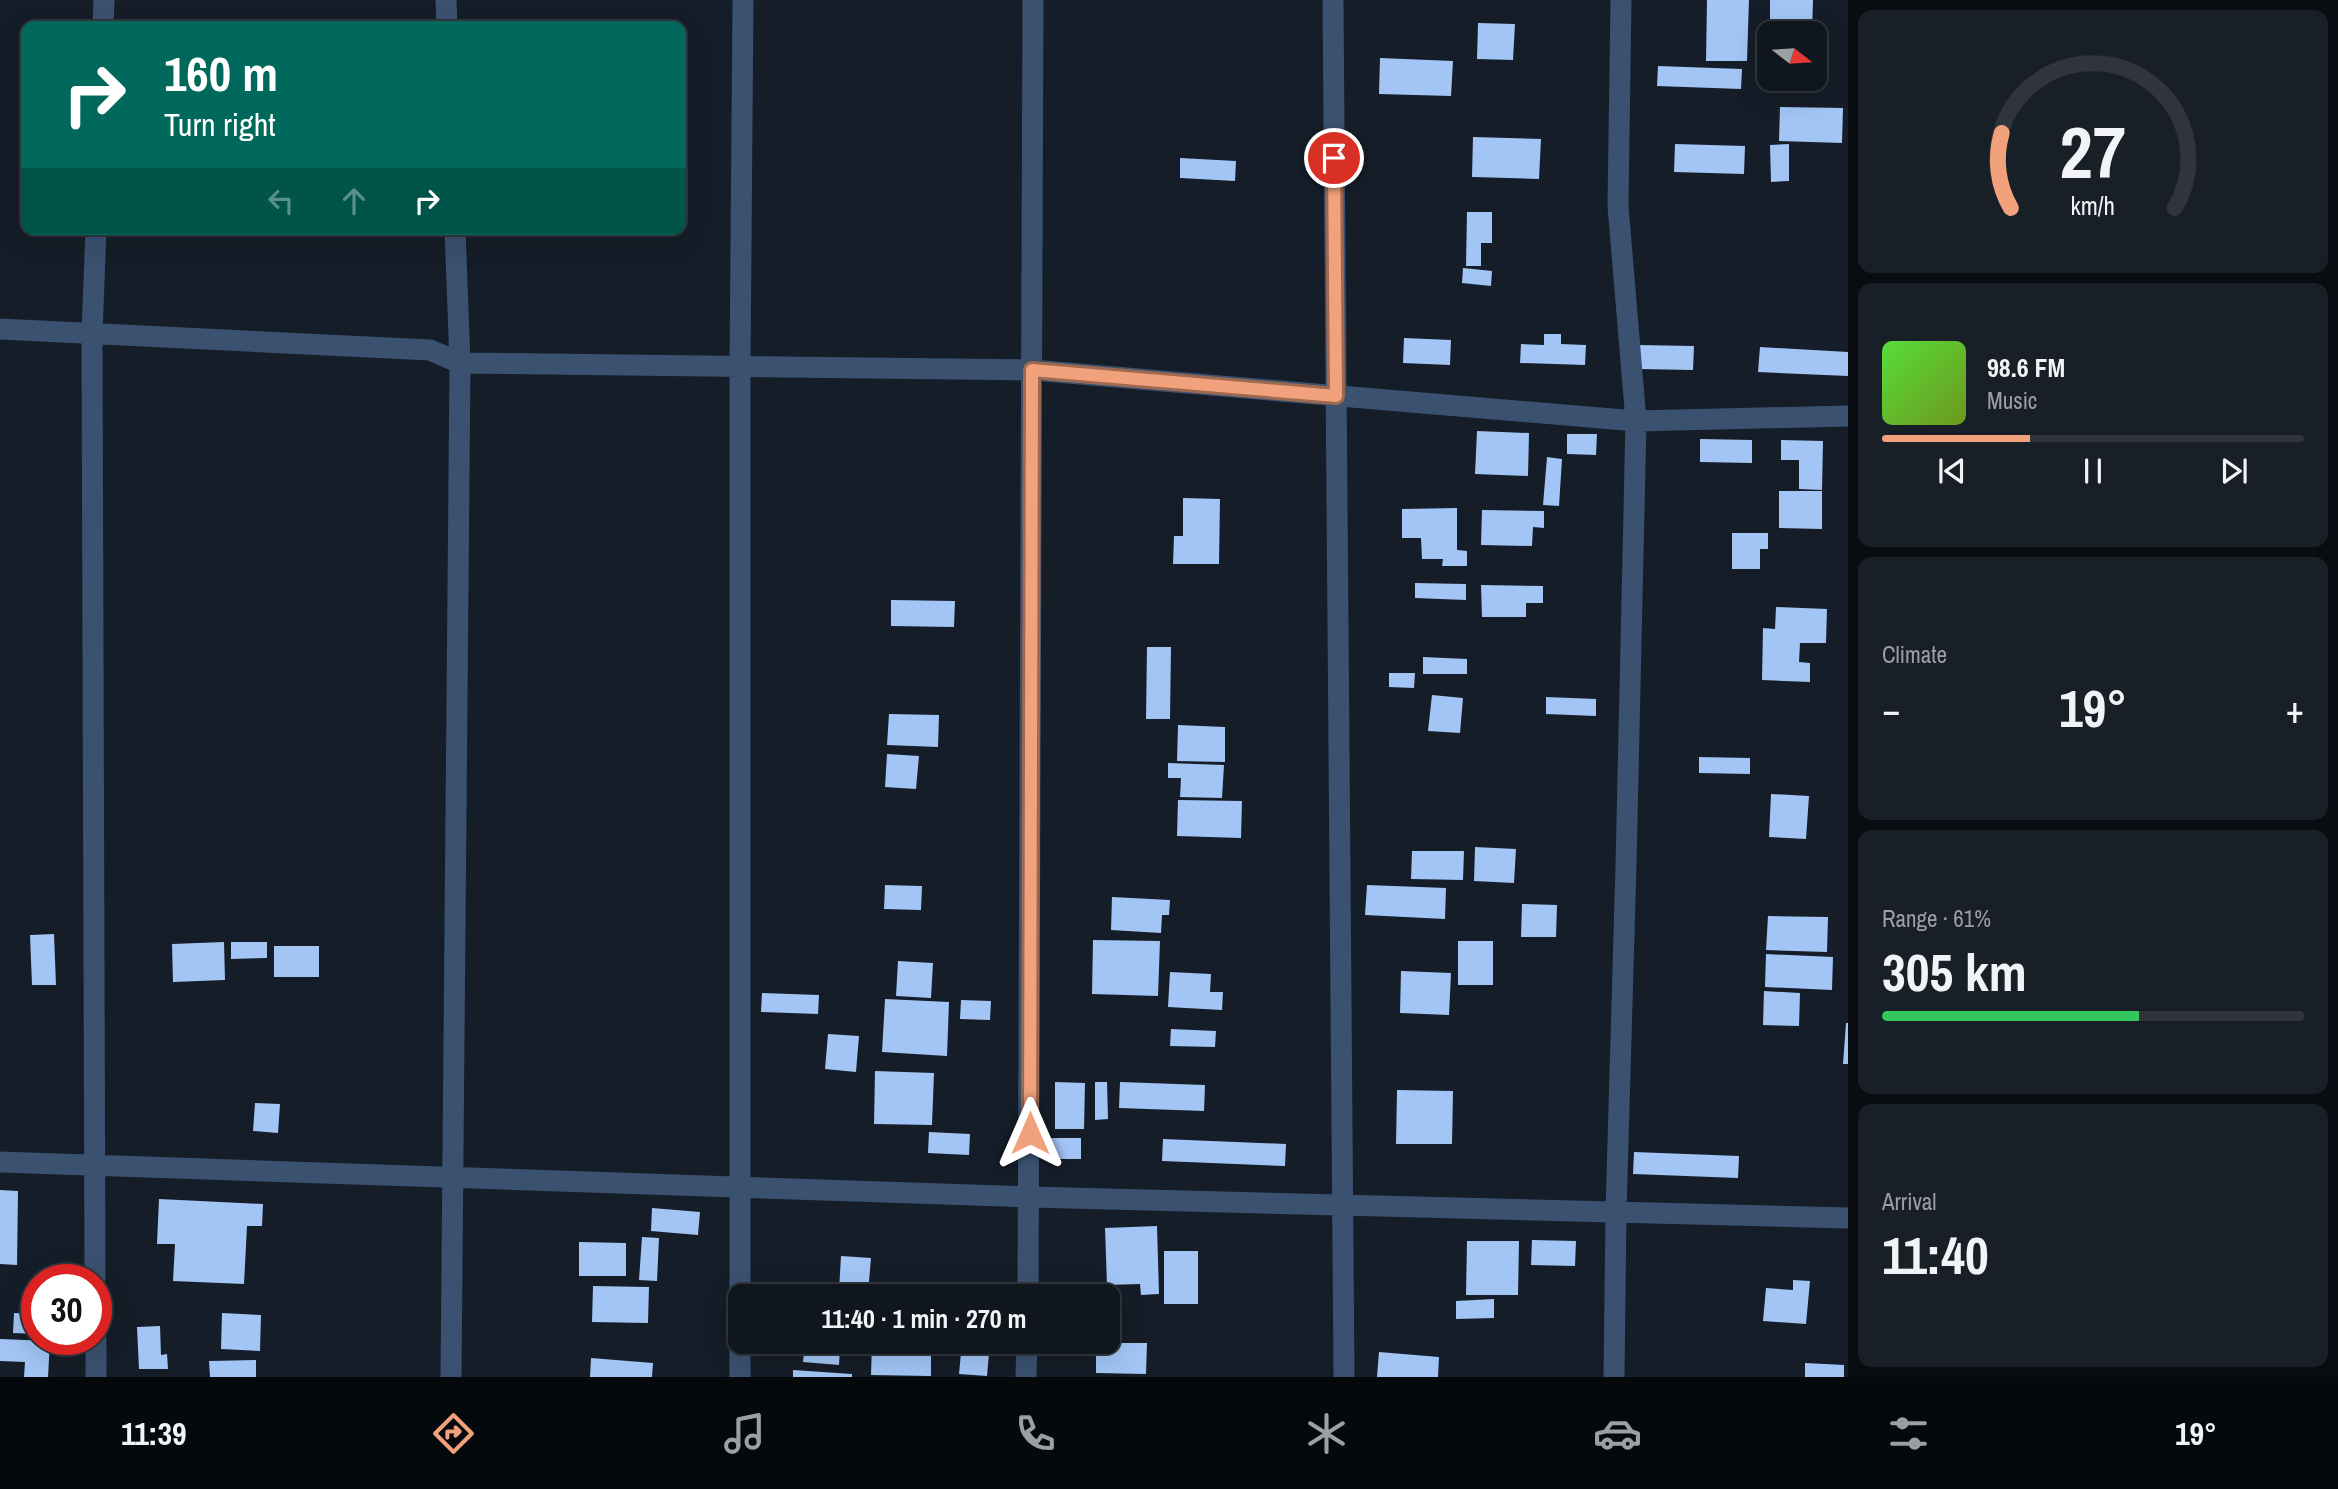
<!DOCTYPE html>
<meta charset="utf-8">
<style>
body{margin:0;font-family:"Archivo Narrow",sans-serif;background:#191f27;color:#f1f3f6;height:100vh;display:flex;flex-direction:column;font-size:26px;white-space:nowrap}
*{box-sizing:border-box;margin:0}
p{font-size:23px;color:#9c9fa4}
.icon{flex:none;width:38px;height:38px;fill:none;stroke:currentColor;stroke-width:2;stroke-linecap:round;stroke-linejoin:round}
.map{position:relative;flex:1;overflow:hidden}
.details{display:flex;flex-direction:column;gap:10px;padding:10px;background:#090c10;width:490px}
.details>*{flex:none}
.top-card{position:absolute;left:21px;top:21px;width:665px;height:214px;border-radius:14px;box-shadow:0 7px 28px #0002,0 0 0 2px #30353c;background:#00695c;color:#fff;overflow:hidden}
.needle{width:46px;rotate:107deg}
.buttons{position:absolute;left:1757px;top:21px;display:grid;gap:14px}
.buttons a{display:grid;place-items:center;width:70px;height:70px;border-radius:14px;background:#10161e;box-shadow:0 7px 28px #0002,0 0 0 2px #30353c;font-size:35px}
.speed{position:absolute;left:21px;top:1264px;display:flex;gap:14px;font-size:35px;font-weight:700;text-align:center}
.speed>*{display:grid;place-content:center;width:91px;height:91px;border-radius:50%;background:#10161e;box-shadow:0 7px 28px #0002,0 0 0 2px #30353c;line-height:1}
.speed .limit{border:10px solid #d22;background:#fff;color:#111}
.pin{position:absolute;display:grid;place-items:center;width:60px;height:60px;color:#fff;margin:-30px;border:4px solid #fff;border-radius:50%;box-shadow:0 2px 7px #0007}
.me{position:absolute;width:77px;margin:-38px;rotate:0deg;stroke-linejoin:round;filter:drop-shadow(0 0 5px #0008)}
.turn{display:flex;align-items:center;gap:24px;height:147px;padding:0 28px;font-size:32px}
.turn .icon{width:91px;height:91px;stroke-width:2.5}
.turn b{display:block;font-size:49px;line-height:60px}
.lanes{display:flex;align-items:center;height:66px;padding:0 28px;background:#0003;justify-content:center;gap:35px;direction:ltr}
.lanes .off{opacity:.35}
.big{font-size:52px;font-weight:800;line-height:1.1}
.details .card{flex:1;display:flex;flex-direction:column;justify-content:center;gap:10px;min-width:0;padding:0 24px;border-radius:14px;background:#191f27}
.details .dial{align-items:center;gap:0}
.dial svg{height:182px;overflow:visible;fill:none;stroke:#30353c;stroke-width:7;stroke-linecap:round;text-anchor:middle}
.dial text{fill:#f1f3f6;stroke:none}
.song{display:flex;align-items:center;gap:21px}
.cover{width:84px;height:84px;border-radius:10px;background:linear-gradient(135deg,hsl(110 70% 55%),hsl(80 70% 35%))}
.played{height:7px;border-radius:4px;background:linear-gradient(90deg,#f1a17b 35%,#30353c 35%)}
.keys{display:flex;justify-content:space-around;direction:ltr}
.heat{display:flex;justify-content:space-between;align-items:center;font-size:38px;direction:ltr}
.charge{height:10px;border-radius:5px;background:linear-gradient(90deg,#34c759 61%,#30353c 0)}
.trip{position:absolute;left:728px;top:1284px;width:392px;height:70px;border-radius:14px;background:#10161e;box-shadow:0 7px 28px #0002,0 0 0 2px #30353c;font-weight:800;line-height:70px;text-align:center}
.tabs{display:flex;height:112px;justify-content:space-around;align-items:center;background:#06090c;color:#9c9fa4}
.tabs .icon{width:49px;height:49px}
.tabs .active{color:#f1a17b}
.tabs b{font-size:32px;color:#f1f3f6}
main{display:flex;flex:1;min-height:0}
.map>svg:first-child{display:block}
.building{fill:#a2c5f5}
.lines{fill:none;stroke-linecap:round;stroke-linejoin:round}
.street{stroke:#3a516f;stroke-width:21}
.route-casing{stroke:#9d6950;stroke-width:18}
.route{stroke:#f1a17b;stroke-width:12}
</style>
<main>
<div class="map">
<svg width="1848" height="1377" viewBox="0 0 1848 1377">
<rect width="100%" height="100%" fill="#151d28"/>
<path class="building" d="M1707 0H1749L1747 61H1706Z
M1770 0H1813L1812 33H1770Z
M1478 23 1515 24 1513 60 1477 59Z
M1380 58 1453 61 1451 96 1379 94Z
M1658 66 1742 69 1741 89 1657 86Z
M1780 107 1843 108 1842 143 1779 141Z
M1473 137 1541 139 1539 179 1472 177Z
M1675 144 1745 146 1744 174 1674 172Z
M1789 144V181L1771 182 1770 145Z
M1180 158 1236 161 1235 181 1180 178Z
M1467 212H1492V243H1481V266H1466Z
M1463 268 1492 271 1491 286 1462 283Z
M1544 334H1561V344L1586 345 1585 365 1520 363 1521 344 1544 345Z
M1404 338 1451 340 1450 365 1403 363Z
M1638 345 1694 346 1693 370 1638 369Z
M1760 347 1848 352V376L1758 372Z
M1477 431 1529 433 1528 476 1475 474Z
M1567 434H1597L1596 455 1567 454Z
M1700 439 1752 440V463L1700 462Z
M1781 440 1823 441 1822 490 1799 489V460H1781Z
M1547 457 1562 459 1559 506 1543 505Z
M1779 491H1822V529L1779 528Z
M1183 498 1220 499 1219 564H1173L1174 536H1183Z
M1457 508V550L1467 551V566H1442L1443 559H1422L1421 538H1402V509Z
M1482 510 1544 511V528L1533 527 1532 546 1481 545Z
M1732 533H1768V549H1760V569H1732Z
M1415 583 1466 584V600L1415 598Z
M1481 585 1543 586V603H1526V617H1482Z
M891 600 955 601 954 627 891 626Z
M1776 607 1827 609 1826 643H1800L1799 662 1810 663V682L1762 680 1763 628 1775 629Z
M1147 647H1171L1170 719H1146Z
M1423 657 1467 659V674H1423Z
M1389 673H1415L1414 688 1389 687Z
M1432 695 1463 698 1460 733 1428 731Z
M1546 697 1596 699V716L1546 714Z
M889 714 939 715 938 747 887 745Z
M1178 725 1225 727V762L1177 761Z
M887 754 919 756 916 789 885 787Z
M1699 757 1750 758V774L1699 773Z
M1168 763 1224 765 1222 798 1180 797 1181 778H1168Z
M1771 794 1809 796 1806 839 1769 837Z
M1178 800 1242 801 1241 838 1177 836Z
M1475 847 1516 849 1514 883 1474 881Z
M1412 851H1464L1463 880 1411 879Z
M885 885 922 886 921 910 884 909Z
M1367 885 1446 888 1445 919 1365 915Z
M1112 897 1170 900 1169 915H1162L1161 933 1111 930Z
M1522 904 1557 905 1556 937H1521Z
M1768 916 1828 917 1827 952 1766 950Z
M54 934 56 985H32L30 935Z
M1093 940 1160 941 1158 996 1092 994Z
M1458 941H1493V985H1458Z
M224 942 225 980 173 982 172 944Z
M231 942H267V958L231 959Z
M274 946H319V977H274Z
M1766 954 1833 957 1832 990 1765 987Z
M898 961 933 963 931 998 896 996Z
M1401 971 1451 973 1449 1015 1400 1013Z
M1170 972 1211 974 1210 992H1223L1222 1010 1168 1007Z
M1764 991 1800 993 1799 1026 1763 1025Z
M762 993 819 995 818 1014 761 1012Z
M885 999 949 1002 947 1056 882 1052Z
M961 1000 991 1001 990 1020 960 1019Z
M1846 1023H1848V1064H1843Z
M1171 1029 1216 1031 1215 1047 1170 1046Z
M828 1034 859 1036 856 1072 825 1069Z
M875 1071 934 1073 932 1125 874 1124Z
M1055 1082 1085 1083 1084 1129H1055Z
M1095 1082H1107L1108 1119 1095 1120Z
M1120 1082 1205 1085 1204 1111 1119 1108Z
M1397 1090 1453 1091 1452 1144H1396Z
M255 1103 280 1104 278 1133 253 1131Z
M929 1132 970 1134 969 1155 928 1153Z
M1044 1138H1081V1159H1044Z
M1163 1139 1286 1144 1285 1166 1162 1161Z
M1634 1152 1739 1156 1738 1178 1633 1174Z
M0 1190 18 1191 17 1265 0 1264Z
M159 1199 263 1204 262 1226H247L244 1284 173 1281 175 1244H157Z
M652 1208 700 1212 698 1235 651 1231Z
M1157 1226 1159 1294 1141 1295 1140 1284 1107 1285 1105 1228Z
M642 1237 659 1238 657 1281 639 1280Z
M1532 1240 1576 1241 1575 1266 1531 1265Z
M1467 1241H1519L1518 1295H1466Z
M579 1242 626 1243V1276H579Z
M1164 1251H1198V1304H1164Z
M841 1256 871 1258 868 1293 839 1291Z
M1793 1280 1810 1281 1806 1324 1763 1321 1766 1288 1793 1290Z
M593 1286 649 1287 648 1323 592 1322Z
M754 1292H789V1297H754Z
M1494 1299V1318L1456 1319V1301Z
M14 1313 37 1314V1334L13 1333Z
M222 1313 261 1315 260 1351 221 1349Z
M160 1326 161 1355 167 1354 168 1369H139L137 1327Z
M0 1339 50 1341 48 1377H24L25 1362 0 1361Z
M805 1342H861L860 1349 840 1348 839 1365 803 1362Z
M872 1342H900V1350H931V1376L871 1375Z
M962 1342H990L987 1376 959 1374Z
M1096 1343H1147L1146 1374 1096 1373Z
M1379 1352 1439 1357 1438 1377H1377Z
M591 1358 653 1363 652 1377H590Z
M256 1360V1377H210L209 1361Z
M1805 1363 1844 1365V1377H1805Z
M793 1370 852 1374V1377H793Z"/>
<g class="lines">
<path class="street" d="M446 0 447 26
M1333 0 1344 1377
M103 26 104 0
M0 329 430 350 460 363 1032 370 1636 421 1848 416
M0 1162 1030 1197 1848 1218
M95 1279 92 334 96 229
M1028 1297 1033 0
M96 1339V1377
M451 1377 460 363 455 229
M740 1377V368L743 0
M1026 1377 1027 1342
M1614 1377 1616 1212 1626 865 1636 421 1618 206 1621 0"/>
</g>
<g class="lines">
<defs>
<path id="route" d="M1030 1133 1032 370 1336 396 1334 158"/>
</defs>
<use href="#route" class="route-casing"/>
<use href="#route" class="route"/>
</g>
</svg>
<div class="buttons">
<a><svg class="needle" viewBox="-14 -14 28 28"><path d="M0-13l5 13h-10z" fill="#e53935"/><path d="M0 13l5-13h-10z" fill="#9c9fa4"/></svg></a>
</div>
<div class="speed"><div class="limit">30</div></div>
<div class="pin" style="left:1334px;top:158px;background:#d93025"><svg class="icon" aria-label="arrive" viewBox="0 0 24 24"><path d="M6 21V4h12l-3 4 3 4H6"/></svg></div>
<svg class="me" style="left:1030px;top:1133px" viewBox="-20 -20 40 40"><path d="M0-17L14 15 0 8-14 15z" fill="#f1a17b" stroke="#fff" stroke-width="4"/></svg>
<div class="trip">11:40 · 1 min · 270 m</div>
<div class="top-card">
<div class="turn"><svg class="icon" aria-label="right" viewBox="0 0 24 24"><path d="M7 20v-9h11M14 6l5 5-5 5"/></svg><div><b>160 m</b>Turn right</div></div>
<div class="lanes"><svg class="icon off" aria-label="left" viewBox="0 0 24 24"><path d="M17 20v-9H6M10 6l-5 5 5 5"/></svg><svg class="icon off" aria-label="ahead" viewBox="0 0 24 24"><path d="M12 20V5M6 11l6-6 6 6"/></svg><svg class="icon" aria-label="right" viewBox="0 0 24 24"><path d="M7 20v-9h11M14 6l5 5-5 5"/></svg></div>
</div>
</div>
<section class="details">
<div class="card dial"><svg viewBox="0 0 100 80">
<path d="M14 69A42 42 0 1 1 86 69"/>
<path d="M14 69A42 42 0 0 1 10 36" stroke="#f1a17b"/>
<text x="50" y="56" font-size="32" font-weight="700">27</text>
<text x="50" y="72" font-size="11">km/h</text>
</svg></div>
<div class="card">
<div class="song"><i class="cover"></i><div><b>98.6 FM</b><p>Music</p></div></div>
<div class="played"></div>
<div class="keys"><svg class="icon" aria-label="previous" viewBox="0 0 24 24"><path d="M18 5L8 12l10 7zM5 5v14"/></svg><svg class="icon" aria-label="pause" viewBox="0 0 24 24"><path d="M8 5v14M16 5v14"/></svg><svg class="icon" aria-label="next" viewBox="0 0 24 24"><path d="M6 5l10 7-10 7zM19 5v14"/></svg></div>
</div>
<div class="card"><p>Climate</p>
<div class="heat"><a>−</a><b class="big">19°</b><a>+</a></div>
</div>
<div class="card"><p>Range · 61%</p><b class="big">305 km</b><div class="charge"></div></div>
<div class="card"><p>Arrival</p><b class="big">11:40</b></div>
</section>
</main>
<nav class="tabs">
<b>11:39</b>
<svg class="icon active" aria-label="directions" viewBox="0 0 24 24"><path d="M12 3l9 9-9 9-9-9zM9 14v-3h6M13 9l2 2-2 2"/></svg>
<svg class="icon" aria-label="music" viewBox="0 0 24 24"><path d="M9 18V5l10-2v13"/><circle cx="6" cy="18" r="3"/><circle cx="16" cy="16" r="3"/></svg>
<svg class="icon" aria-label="phone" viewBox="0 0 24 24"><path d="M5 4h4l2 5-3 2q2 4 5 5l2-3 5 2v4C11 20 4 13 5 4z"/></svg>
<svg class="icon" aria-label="climate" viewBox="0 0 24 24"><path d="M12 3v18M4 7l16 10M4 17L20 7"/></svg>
<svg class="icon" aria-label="car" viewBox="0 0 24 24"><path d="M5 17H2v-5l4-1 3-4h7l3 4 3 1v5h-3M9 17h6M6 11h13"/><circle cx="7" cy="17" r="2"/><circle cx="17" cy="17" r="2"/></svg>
<svg class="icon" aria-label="filters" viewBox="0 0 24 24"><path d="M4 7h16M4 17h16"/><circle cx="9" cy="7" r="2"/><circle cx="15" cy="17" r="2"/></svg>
<b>19°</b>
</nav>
